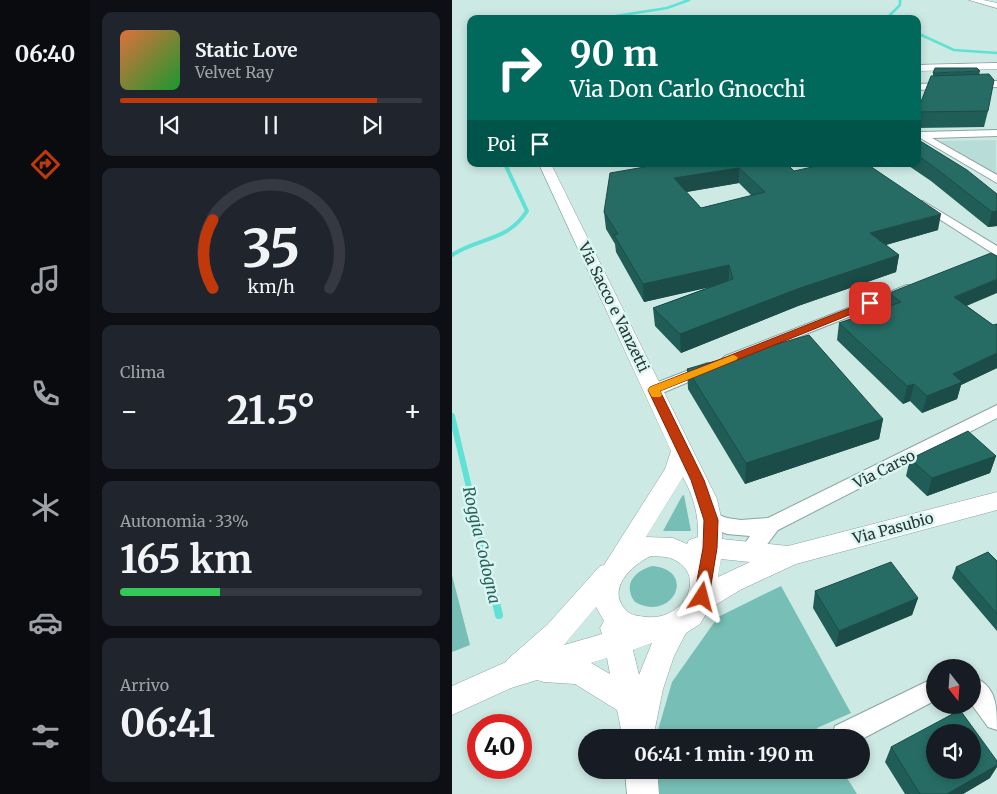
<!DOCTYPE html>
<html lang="it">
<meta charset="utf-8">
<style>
body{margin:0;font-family:Merriweather,serif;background:#20242c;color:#f1f3f6;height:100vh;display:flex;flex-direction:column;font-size:19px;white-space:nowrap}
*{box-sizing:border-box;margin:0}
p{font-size:16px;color:#9ea1a6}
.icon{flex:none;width:28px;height:28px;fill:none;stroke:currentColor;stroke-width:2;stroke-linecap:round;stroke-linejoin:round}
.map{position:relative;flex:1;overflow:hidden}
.drawer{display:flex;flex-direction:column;gap:12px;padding:12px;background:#0d0f14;width:362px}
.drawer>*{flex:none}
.banner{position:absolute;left:15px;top:15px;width:454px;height:152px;border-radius:10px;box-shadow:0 2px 8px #0003;background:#00695c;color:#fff;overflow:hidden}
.needle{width:32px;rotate:163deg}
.tools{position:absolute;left:474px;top:659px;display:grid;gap:10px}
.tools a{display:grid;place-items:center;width:55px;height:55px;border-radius:50%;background:#171b24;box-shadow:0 2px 8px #0003;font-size:25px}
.speed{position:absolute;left:15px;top:714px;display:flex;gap:10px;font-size:25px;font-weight:700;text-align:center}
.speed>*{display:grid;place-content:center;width:65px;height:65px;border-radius:50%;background:#171b24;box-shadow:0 2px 8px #0003;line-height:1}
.speed .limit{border:8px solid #d22;background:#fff;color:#111}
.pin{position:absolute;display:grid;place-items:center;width:42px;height:42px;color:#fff;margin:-21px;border-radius:10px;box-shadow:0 2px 8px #0006}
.me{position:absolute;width:55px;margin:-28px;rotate:9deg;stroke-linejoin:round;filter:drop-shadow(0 0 4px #0008)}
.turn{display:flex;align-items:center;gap:18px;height:105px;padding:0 20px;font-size:22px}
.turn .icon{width:65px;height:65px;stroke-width:2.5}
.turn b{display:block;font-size:35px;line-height:42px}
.then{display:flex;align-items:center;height:48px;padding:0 20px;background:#0003;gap:10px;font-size:19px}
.big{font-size:38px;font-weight:700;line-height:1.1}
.drawer .tile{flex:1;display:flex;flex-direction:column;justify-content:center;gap:8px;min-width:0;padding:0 18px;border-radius:10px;background:#20242c}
.drawer .dial{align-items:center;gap:0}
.dial svg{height:130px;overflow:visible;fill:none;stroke:#363941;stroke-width:7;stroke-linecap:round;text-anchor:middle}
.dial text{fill:#f1f3f6;stroke:none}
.song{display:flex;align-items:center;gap:15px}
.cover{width:60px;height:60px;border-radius:8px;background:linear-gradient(135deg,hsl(20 70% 55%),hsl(130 70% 35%))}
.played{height:5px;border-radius:2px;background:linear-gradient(90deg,#c1380b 85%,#363941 85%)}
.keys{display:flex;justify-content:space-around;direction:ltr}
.heat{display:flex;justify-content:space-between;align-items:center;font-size:28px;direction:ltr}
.charge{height:8px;border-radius:4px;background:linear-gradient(90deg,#34c759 33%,#363941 0)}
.trip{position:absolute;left:126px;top:729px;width:292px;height:50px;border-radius:25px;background:#171b24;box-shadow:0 2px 8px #0003;font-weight:700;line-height:50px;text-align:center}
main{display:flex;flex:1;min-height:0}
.dock{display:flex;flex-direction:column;width:90px;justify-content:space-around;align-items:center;background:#090b0e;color:#9ea1a6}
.dock .icon{width:35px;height:35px}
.dock .active{color:#c1380b}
.dock b{font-size:22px;color:#f1f3f6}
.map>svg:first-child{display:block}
.built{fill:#b8ddd8}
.green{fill:#77bfb6}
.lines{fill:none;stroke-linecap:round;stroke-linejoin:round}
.stream-far3{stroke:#5fe2d5;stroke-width:2.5}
.stream-far2{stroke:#5fe2d5;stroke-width:4}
.stream-far1{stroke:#5fe2d5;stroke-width:6}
.stream{stroke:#5fe2d5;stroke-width:8}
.minor-casing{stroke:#89a4a0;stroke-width:2}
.tertiary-casing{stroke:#89a4a0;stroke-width:1}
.minor{fill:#fff;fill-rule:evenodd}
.tertiary{fill:#fff;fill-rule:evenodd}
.wall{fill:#215d57;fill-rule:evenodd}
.shaded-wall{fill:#1b4c47}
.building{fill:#266c65;stroke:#1b4c47;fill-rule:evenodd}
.route{fill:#c1380b;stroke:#7d2407}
.slow{fill:#f59e0b}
.labels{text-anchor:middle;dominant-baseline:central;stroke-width:5;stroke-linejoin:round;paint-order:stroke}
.street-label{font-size:15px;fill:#2a3533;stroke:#daf6f2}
.water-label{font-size:16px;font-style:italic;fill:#2a615b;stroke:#daf6f2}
</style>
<main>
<nav class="dock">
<b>06:40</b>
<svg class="icon active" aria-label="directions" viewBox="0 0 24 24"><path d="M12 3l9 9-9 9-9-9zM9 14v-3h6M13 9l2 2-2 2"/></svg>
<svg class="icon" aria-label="music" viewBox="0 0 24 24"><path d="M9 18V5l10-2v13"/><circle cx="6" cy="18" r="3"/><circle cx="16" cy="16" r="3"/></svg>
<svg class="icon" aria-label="phone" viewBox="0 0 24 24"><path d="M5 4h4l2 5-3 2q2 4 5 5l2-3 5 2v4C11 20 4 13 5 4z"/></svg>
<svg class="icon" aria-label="climate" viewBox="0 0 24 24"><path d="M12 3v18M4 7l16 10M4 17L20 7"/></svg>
<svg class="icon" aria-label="car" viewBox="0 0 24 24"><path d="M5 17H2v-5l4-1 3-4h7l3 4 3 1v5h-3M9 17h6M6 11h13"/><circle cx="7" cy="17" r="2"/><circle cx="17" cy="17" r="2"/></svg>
<svg class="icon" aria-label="filters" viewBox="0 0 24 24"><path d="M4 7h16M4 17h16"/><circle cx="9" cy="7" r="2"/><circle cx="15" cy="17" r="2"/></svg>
</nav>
<section class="drawer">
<div class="tile">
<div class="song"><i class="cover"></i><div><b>Static Love</b><p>Velvet Ray</p></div></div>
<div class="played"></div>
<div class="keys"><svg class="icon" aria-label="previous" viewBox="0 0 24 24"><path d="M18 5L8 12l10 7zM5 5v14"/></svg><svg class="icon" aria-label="pause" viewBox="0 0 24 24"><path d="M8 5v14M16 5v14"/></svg><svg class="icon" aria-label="next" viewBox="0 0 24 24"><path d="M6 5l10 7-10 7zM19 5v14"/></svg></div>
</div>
<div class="tile dial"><svg viewBox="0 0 100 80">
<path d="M14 69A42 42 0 1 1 86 69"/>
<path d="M14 69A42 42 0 0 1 14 27" stroke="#c1380b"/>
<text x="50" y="56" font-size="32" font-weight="700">35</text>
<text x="50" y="72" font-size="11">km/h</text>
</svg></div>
<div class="tile"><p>Clima</p>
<div class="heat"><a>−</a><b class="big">21.5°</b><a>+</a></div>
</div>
<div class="tile"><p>Autonomia · 33%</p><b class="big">165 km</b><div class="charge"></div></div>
<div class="tile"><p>Arrivo</p><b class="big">06:41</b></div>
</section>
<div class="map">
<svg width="545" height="794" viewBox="0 0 545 794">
<rect width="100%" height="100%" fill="#cde9e4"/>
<path class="built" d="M544 140V176L482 141Z"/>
<path class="green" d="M232 495 239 531H211L230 496Z
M201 566C246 571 220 623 183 602 170 585 183 570 201 566Z
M0 575 18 645 0 652Z
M329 586 399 713 365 728 370 737H204L220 682 266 617Z
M198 770H390L405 794H202Z"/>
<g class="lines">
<path class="stream-far3" d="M145 19 215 8 237 0
M434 19 448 5V0
M465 33 502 50 545 53"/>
<path class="stream-far2" d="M0 255C27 237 55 242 75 211L53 164"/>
<path class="stream-far1" d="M0 416 38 575"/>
<path class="stream" d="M37 574 47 615"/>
<defs>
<path id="minor" d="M545 81V87L465 90V84Z
M545 130V136L480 138 545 175V183L465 136 466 133 469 132Z
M471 201 545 246V256L467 206 465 204 467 202Z
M455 285 460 286 462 289 460 292 283 362H273L270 359 273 356Z
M255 363 260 364 263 368 260 372 208 394 202 395 196 394 194 390 196 386Z
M545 405V418L326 530C316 542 307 561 291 556L288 550 298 536 275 534 252 525 249 520 252 515 259 512 275 518 289 520 316 518Z
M520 676C545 686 545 706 545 730L536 727 520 705Z
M482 678V701L410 739 381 738 380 735 383 726Z"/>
<path id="tertiary" d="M517 0H531L545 3V8Z
M545 63V69L465 71V65Z
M87 164H99L265 499 270 522V539L336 546 545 492V510L344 564 288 590 257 609 248 624 234 633 222 656 211 689 201 738H171L165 710 123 684 92 682 85 680 59 688 0 715V686L54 662 56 659 95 625 148 566 152 565 213 469 219 451ZM231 477C241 495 247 515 246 537L237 540 235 544 221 538 194 537ZM199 556C205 557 213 556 218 558 257 572 234 621 194 617 188 616 181 616 176 612 152 591 179 565 199 556ZM269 559 298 562 266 577ZM144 607 152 621 148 628 150 634 112 645ZM200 643 187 675 181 650ZM155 658 158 674 139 663Z
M173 770H205L207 794H175Z"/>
</defs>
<use href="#minor" class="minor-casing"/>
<use href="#tertiary" class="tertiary-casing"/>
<use href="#minor" class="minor"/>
<use href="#tertiary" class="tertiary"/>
</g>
<path class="wall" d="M528 71 527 75 536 111 532 127 465 128V112L481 76V73Z
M465 139 545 194V226L536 227 479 181 454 164H465Z
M210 164 342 171 486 230 434 245 447 255 444 272 346 306 229 353 203 326 201 308 260 286 192 302 164 252 163 244 154 229 152 212ZM287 183 300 196 249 208 234 192Z
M437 293 515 306 541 325 545 324V368L509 385 505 399 470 413 458 401 451 404 385 340 387 323 434 307Z
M235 369 431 419 427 439 293 484 236 389Z
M544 456 538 473 475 496 454 476 458 459Z
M545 561V631L500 578 504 567Z
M363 591 466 598 460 615 384 647 361 608Z
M439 747 538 778 511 794H453L433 762Z"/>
<path class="shaded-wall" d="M287 168V183L223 194 222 178Z
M545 211V226L536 227 540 212Z
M489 214 486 230 416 250 418 233Z
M447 255 444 272 346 306 229 353 228 334 348 288Z
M277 265V283L192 302 191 284Z
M545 279V293L498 313 502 297Z
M545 353V368L509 385 505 399 470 413 475 396 501 374Z
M462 384 458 401 451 404 455 386Z
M431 419 427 439 293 484 294 463Z
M544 456 538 473 475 496 480 478Z
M466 598 460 615 384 647 387 631Z
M545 765V767L538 778 511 794H495Z"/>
<path class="building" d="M483 68H525L528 71 481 73Z
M537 74 542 80 536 111 465 112 479 76Z
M465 139 515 170 545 194V211L540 212 482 167 465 155Z
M210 164H335L342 171 374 164H415L489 214 418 233 447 255 348 288 228 334 201 308 281 279 277 265 191 284 162 235 166 234 152 212 158 173ZM287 168 313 192 249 208 222 178Z
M539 253 545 256V279L502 297 541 325 545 324V353L501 374 510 382 475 396 462 384 455 386 387 323 449 302 437 293Z
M357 335 431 419 294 463 235 369Z
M516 431 544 456 480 478 458 459Z
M536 552 545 561V614L504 567Z
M439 562 466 598 387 631 363 591Z
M508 710 545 761V765L495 794H468L439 747ZM482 732H520V770H482Z"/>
<path class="route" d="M418 300 422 301V305L208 391 252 480 266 520 265 548 257 597 255 602 250 604 245 602 242 597 251 548 252 520 239 480 196 390 198 387Z"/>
<path class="slow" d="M281 355 284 356 286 358 284 360 208 391 210 395 208 397H200L196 390 198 387Z"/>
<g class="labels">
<g class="street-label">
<text transform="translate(162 307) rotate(64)">Via Sacco e Vanzetti</text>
<text transform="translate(432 469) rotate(-27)">Via Carso</text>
<text transform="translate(441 528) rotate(-15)">Via Pasubio</text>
</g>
<g class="water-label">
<text transform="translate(30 545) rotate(77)">Roggia Codogna</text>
</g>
</g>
</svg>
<div class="tools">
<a><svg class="needle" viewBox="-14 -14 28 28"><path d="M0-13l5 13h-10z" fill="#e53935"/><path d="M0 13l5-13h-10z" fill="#9ea1a6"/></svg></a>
<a><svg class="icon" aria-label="sound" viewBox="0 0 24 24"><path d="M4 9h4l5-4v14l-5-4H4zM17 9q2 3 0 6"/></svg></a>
</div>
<div class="speed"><div class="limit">40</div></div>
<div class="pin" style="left:418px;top:303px;background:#d93025"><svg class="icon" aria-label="arrive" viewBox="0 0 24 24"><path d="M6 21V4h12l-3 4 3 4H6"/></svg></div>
<svg class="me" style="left:250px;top:597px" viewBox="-20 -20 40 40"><path d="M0-17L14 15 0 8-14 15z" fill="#c1380b" stroke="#fff" stroke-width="4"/></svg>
<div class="trip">06:41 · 1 min · 190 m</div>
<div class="banner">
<div class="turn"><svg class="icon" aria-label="right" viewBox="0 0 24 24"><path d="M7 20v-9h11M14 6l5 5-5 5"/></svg><div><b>90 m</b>Via Don Carlo Gnocchi</div></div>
<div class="then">Poi<svg class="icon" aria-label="arrive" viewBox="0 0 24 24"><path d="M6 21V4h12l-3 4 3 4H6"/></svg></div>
</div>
</div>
</main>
